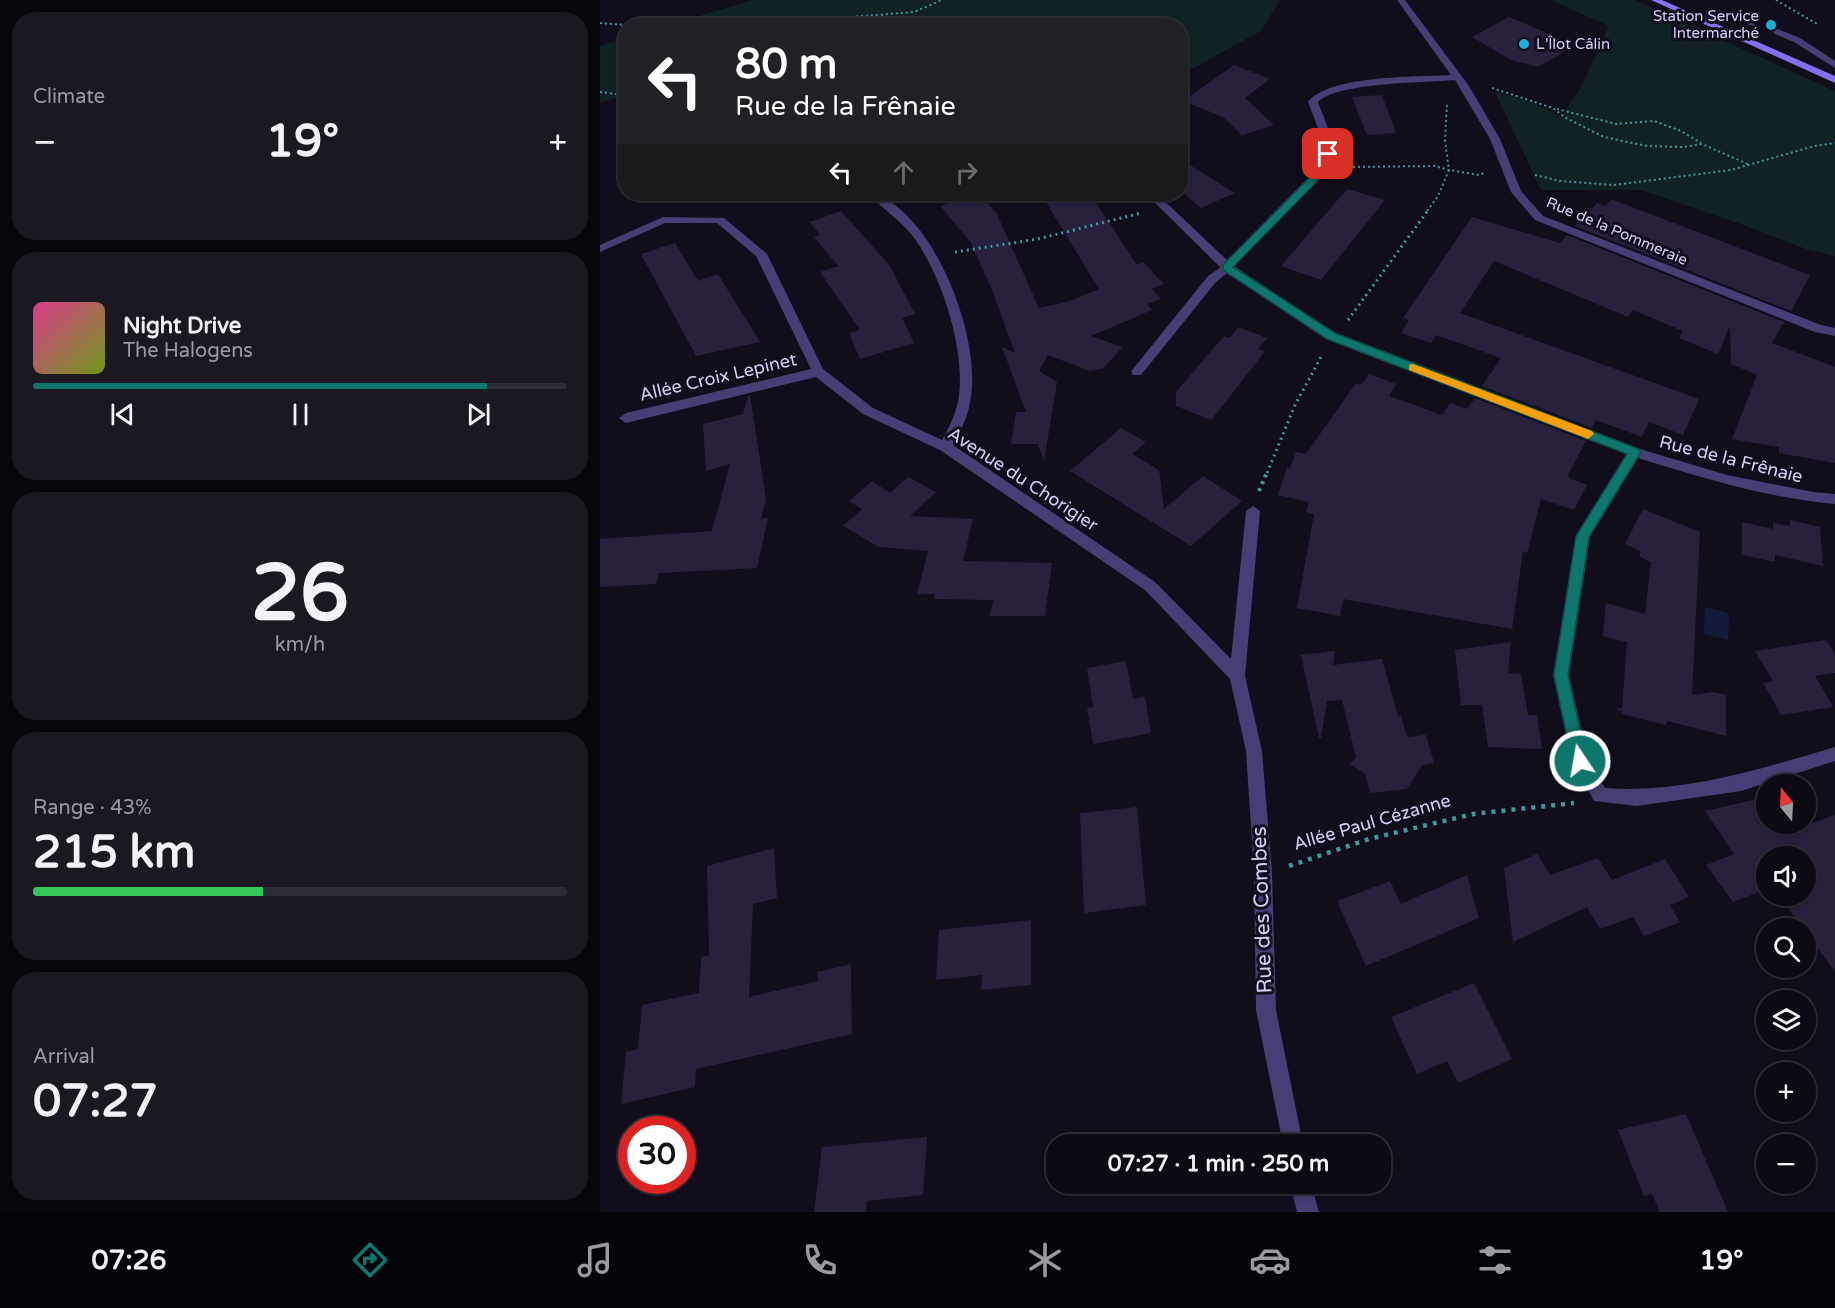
<!DOCTYPE html>
<meta charset="utf-8">
<style>
body{margin:0;font-family:"Varela Round",sans-serif;background:#1b1822;color:#f1f3f6;height:100vh;display:flex;flex-direction:column;font-size:22px;white-space:nowrap}
*{box-sizing:border-box;margin:0}
p{font-size:20px;color:#9a9aa0}
.icon{flex:none;width:33px;height:33px;fill:none;stroke:currentColor;stroke-width:2;stroke-linecap:round;stroke-linejoin:round}
.map{position:relative;flex:1;overflow:hidden}
.details{display:flex;flex-direction:column;gap:12px;padding:12px;background:#07060b;width:600px}
.details>*{flex:none}
.guide{position:absolute;left:18px;top:18px;width:570px;height:183px;border-radius:24px;box-shadow:0 3px 9px #0003,0 0 0 2px #2d2b34;background:#202124;color:#fff;overflow:hidden}
.needle{width:39px;rotate:342deg}
.tools{position:absolute;left:1156px;top:774px;display:grid;gap:12px}
.tools a{display:grid;place-items:center;width:60px;height:60px;border-radius:50%;background:#0d0a14;box-shadow:0 3px 9px #0003,0 0 0 2px #2d2b34;font-size:30px}
.speed{position:absolute;left:18px;top:1116px;display:flex;gap:12px;font-size:30px;font-weight:700;text-align:center}
.speed>*{display:grid;place-content:center;width:78px;height:78px;border-radius:50%;background:#0d0a14;box-shadow:0 3px 9px #0003,0 0 0 2px #2d2b34;line-height:1}
.speed .limit{border:9px solid #d22;background:#fff;color:#111}
.pin{position:absolute;display:grid;place-items:center;width:51px;height:51px;color:#fff;margin:-26px;border-radius:12px;box-shadow:0 3px 9px #0006}
.me{position:absolute;width:66px;margin:-33px;rotate:348deg;stroke-linejoin:round;filter:drop-shadow(0 0 4px #0008)}
.turn{display:flex;align-items:center;gap:21px;height:126px;padding:0 18px;font-size:27px}
.turn .icon{width:78px;height:78px;stroke-width:2.5}
.turn b{display:block;font-size:42px;line-height:51px}
.lanes{display:flex;align-items:center;height:57px;padding:0 18px;background:#0003;justify-content:center;gap:30px;direction:ltr}
.lanes .off{opacity:.35}
.big{font-size:45px;font-weight:700;line-height:1.1}
.details .widget{flex:1;display:flex;flex-direction:column;justify-content:center;gap:9px;min-width:0;padding:0 21px;border-radius:24px;background:#1b1822}
.details .dial{align-items:center;gap:0}
.dial b{font-size:78px;line-height:1}
.song{display:flex;align-items:center;gap:18px}
.cover{width:72px;height:72px;border-radius:9px;background:linear-gradient(135deg,hsl(330 70% 55%),hsl(80 70% 35%))}
.played{height:6px;border-radius:3px;background:linear-gradient(90deg,#0f766e 85%,#2d2b34 85%)}
.keys{display:flex;justify-content:space-around;direction:ltr}
.heat{display:flex;justify-content:space-between;align-items:center;font-size:33px;direction:ltr}
.charge{height:9px;border-radius:4px;background:linear-gradient(90deg,#34c759 43%,#2d2b34 0)}
.trip{position:absolute;left:446px;top:1134px;width:345px;height:60px;border-radius:24px;background:#0d0a14;box-shadow:0 3px 9px #0003,0 0 0 2px #2d2b34;font-weight:700;line-height:60px;text-align:center}
.tab-bar{display:flex;height:96px;justify-content:space-around;align-items:center;background:#050408;color:#9a9aa0}
.tab-bar .icon{width:42px;height:42px}
.tab-bar .on{color:#0f766e}
.tab-bar b{font-size:27px;color:#f1f3f6}
main{display:flex;flex:1;min-height:0}
.map>svg:first-child{display:block}
.green{fill:#112224}
.water{fill:#121c3a}
.building{fill:#29203d}
.lines{fill:none;stroke-linecap:round;stroke-linejoin:round}
.path-far3{stroke:#3c999e;stroke-width:2;stroke-dasharray:2 3;stroke-linecap:butt}
.path-far2{stroke:#3c999e;stroke-width:3;stroke-dasharray:2 4;stroke-linecap:butt}
.path-far1{stroke:#3c999e;stroke-width:4;stroke-dasharray:3 4.5;stroke-linecap:butt}
.path{stroke:#3c999e;stroke-width:4.5;stroke-dasharray:4 6;stroke-linecap:butt}
.service{fill:#463e74;fill-rule:evenodd}
.minor{fill:#463e74;fill-rule:evenodd}
.secondary{fill:#8271ec;fill-rule:evenodd}
.route{fill:#0f766e;stroke:#0a4d48;stroke-width:1.5}
.slow{fill:#f59e0b}
.poi-dot{fill:#1daed5;stroke:#110d1b;stroke-width:2}
.labels{text-anchor:middle;dominant-baseline:central;stroke-width:6;stroke-linejoin:round;paint-order:stroke}
.far-poi-label{font-size:15px;fill:#d7cef8;stroke:#110d1b;text-anchor:end}
.far-street-label{font-size:15px;fill:#d7cef8;stroke:#110d1b}
.street-label{font-size:18px;fill:#d7cef8;stroke:#110d1b}
.near-street-label{font-size:21px;fill:#d7cef8;stroke:#110d1b}
</style>
<main>
<section class="details">
<div class="widget"><p>Climate</p>
<div class="heat"><a>−</a><b class="big">19°</b><a>+</a></div>
</div>
<div class="widget">
<div class="song"><i class="cover"></i><div><b>Night Drive</b><p>The Halogens</p></div></div>
<div class="played"></div>
<div class="keys"><svg class="icon" aria-label="previous" viewBox="0 0 24 24"><path d="M18 5L8 12l10 7zM5 5v14"/></svg><svg class="icon" aria-label="pause" viewBox="0 0 24 24"><path d="M8 5v14M16 5v14"/></svg><svg class="icon" aria-label="next" viewBox="0 0 24 24"><path d="M6 5l10 7-10 7zM19 5v14"/></svg></div>
</div>
<div class="widget dial"><b>26</b><p>km/h</p></div>
<div class="widget"><p>Range · 43%</p><b class="big">215 km</b><div class="charge"></div></div>
<div class="widget"><p>Arrival</p><b class="big">07:27</b></div>
</section>
<div class="map">
<svg width="1235" height="1212" viewBox="0 0 1235 1212">
<rect width="100%" height="100%" fill="#110d1b"/>
<path class="green" d="M153 0H680L661 31 581 75 580 26 68 25Z
M951 0H1034L1235 91V256L1206 249 1138 223 1041 190H941L895 92 931 101 961 117 980 89 1009 26Z
M25 38V95L0 103V46Z"/>
<path class="water" d="M1105 607 1129 613 1128 640 1104 634Z"/>
<path class="building" d="M909 17 968 42 963 45 971 48 938 67 911 60 872 37Z
M634 65 670 79 645 98 674 125 642 135 623 117 583 101Z
M782 95 796 133 767 135 752 97Z
M580 159 635 193 601 208 580 190Z
M747 189 785 200 721 280 681 266Z
M373 194 379 200 383 198 396 212 439 308 467 302 499 289 441 194H486L497 204 537 265 543 262 564 284 552 289 561 299 547 304 552 310 491 336 522 347 504 368 490 371 448 355 439 371 457 382 444 461 438 444H411L416 412H426L402 347 415 353 392 290 370 241 340 206Z
M1011 199 1142 249 1210 275 1191 311 975 226 997 203 1005 206Z
M241 211 290 266 315 314 302 318 314 343 260 359 249 333 260 330 220 272 238 266 214 237 220 235 210 222Z
M872 217 960 243 967 235 1184 322 1172 343 1235 367V463L1179 453V447L1132 439 1157 375 1131 364 1130 326 1118 354 1079 338 1083 331 1033 310 1028 317 894 261 860 313 1099 399 1083 435 1049 422 1042 437 996 420 992 428 882 386 901 358 836 335 831 343 801 333 809 320 803 318Z
M75 243 98 281 118 274 160 342 96 356 41 254Z
M638 327 667 338 658 349 665 351 628 399 611 420 576 406V392L624 336 630 338Z
M769 374 796 384 789 396 842 415 850 403 867 409 875 398 986 441 968 475 969 478 987 485 974 510 941 499 927 553 923 551 912 629 743 599 740 616 697 608 714 514 706 512 709 502 678 495 687 468 690 469 696 452 706 454 756 383 761 385Z
M150 395 166 499 161 519 168 518 157 568 59 573 56 584 0 587V539L112 531 130 464 106 471 103 424 143 414 148 396Z
M521 428 546 442 532 454 559 470 564 509 603 476 642 501 591 546 470 471Z
M308 477 336 492 310 516 373 519 363 561 452 563 445 616H390L393 600 334 599 335 594H317L328 551 279 547 243 526 262 509 249 501 272 481 290 493Z
M1043 509 1100 532 1092 695 1113 692 1126 695V736L1067 721 1066 725 1022 714V711L1015 709 1022 708 1027 642 1003 636 1006 603 1045 614 1051 562 1039 556 1041 551 1025 544Z
M1190 520 1220 527 1223 566 1175 555V562L1142 555V522L1173 529V523L1190 526Z
M1226 640 1235 654V673L1215 676 1233 707 1181 715 1163 683 1173 681 1155 651Z
M911 642 908 673 921 674 928 715H937L942 749 888 747 882 705H861L855 650Z
M735 651 733 665 782 659 798 716H801L807 737 826 735 834 763 822 765 807 789 770 793 765 774 750 764 756 757 742 700 727 701 721 738H719L701 655Z
M526 661 533 699 545 697 551 733 493 744 487 708 493 707 487 668Z
M1153 800 1167 819V824H1170L1179 835 1235 815V972L1206 932V928H1203L1179 896H1206V856H1167V889L1133 902 1106 865 1134 854 1105 811Z
M537 807 546 905 484 913 480 813Z
M174 848 177 898 153 904 149 997 218 981 217 972 251 964 252 1034 96 1069 95 1087 21 1104 26 1052 38 1049 42 1005 99 993 101 957 109 955 107 866Z
M937 854 950 875 998 858 1012 880 1065 859 1089 897 1070 905 1080 922 1044 936 1033 917 1000 929 987 907 913 942 904 868Z
M867 875 879 918 766 966 737 901 790 881 801 904Z
M431 920V985L381 990 382 975 336 980 339 930Z
M874 983 912 1059 858 1083 847 1061 817 1074 791 1017Z
M1086 1114 1128 1212H1060L1052 1194 1044 1196 1018 1130Z
M327 1137 323 1195 267 1201 266 1212H214L222 1147Z"/>
<g class="lines">
<path class="path-far3" d="M1176 0 1217 24
M0 23 38 26
M212 26 251 17 314 12 342 0
M892 88 953 108 966 118 1004 137 1047 146 1083 147 1102 144 1150 165
M0 92 26 95
M957 109 1016 124 1054 121 1081 131 1101 143
M748 167 834 166 849 170 845 141 847 102
M935 175 960 181 1014 185 1131 170 1214 146 1235 143
M827 211 838 196 849 170 879 175 884 173"/>
<path class="path-far2" d="M355 252 438 239 541 213
M748 320 829 209
M667 473 695 405 721 357"/>
<path class="path-far1" d="M659 491 667 472"/>
<path class="path" d="M689 866 769 839 873 814 974 803"/>
<path class="service" d="M1130 13 1158 23 1154 26 1130 19 1096 21 1092 18 1096 15Z
M1178 29 1200 38 1235 61V68L1194 42 1175 34 1173 32Z
M627 263 631 264V270L616 282 541 375H533L531 372 533 369 608 276Z"/>
<path class="minor" d="M797 0H805L869 86 900 139 921 191 943 216 1221 325 1235 328V336L1215 332 935 220 911 192 890 139 855 80C823 83 739 82 718 102L733 141 731 166 634 266 735 333 1040 449 1127 475 1213 492 1235 494V504C1167 498 1103 478 1038 458L990 537 969 675 988 759 1005 788C1084 794 1160 769 1235 747V761L1141 791 1037 806 994 801 972 761 953 675 976 536 1027 454 727 339 623 270 546 194H557L627 260 721 165 723 141 708 102C729 75 816 77 851 75Z
M270 194H281C291 202 303 210 312 221 349 261 381 349 370 403 367 419 360 432 353 445L555 582 631 659 646 511 653 506 660 511 645 676 662 751 672 873 676 1010 703 1144H683L656 1010 654 873 646 751 630 679 545 590 340 450 263 414 216 377 26 423 19 418 26 413 211 369 156 256 117 223H65L0 252V245L63 217 124 218 167 254 223 369 273 408 342 440C349 428 355 415 358 402 367 354 343 279 315 239 302 221 284 211 270 194Z
M690 1184H711L719 1212H697Z"/>
<path class="secondary" d="M1051 0H1062L1235 76V83Z"/>
</g>
<path class="route" d="M728 151 732 154 730 168 633 267 735 333 1039 449 1041 452 989 537 968 675 987 761 985 766 980 768 974 766 972 761 954 675 976 536 1027 454 727 339 623 270V265L722 165 723 154Z"/>
<path class="slow" d="M813 364 992 431 994 434 988 439 983 437 809 370V365Z"/>
<g class="poi-dot">
<circle cx="1171" cy="25" r="6"/>
<circle cx="924" cy="44" r="6"/>
</g>
<g class="labels">
<g class="far-poi-label">
<text x="1159" y="16">Station Service<tspan x="1159" dy="17">Intermarché</tspan></text>
<text x="936" y="44" text-anchor="start">L’Îlot Câlin</text>
</g>
<g class="far-street-label">
<text transform="translate(1017 231) rotate(23)">Rue de la Pommeraie</text>
</g>
<g class="street-label">
<text transform="translate(118 377) rotate(-13)">Allée Croix Lepinet</text>
<text transform="translate(1131 459) rotate(14)">Rue de la Frênaie</text>
<text transform="translate(423 479) rotate(33)">Avenue du Chorigier</text>
<text transform="translate(772 822) rotate(-16)">Allée Paul Cézanne</text>
</g>
<g class="near-street-label">
<text transform="translate(662 910) rotate(-92)">Rue des Combes</text>
</g>
</g>
</svg>
<div class="tools">
<a><svg class="needle" viewBox="-14 -14 28 28"><path d="M0-13l5 13h-10z" fill="#e53935"/><path d="M0 13l5-13h-10z" fill="#9a9aa0"/></svg></a>
<a><svg class="icon" aria-label="sound" viewBox="0 0 24 24"><path d="M4 9h4l5-4v14l-5-4H4zM17 9q2 3 0 6"/></svg></a>
<a><svg class="icon" aria-label="search" viewBox="0 0 24 24"><circle cx="10" cy="10" r="6"/><path d="M15 15l6 6"/></svg></a>
<a><svg class="icon" aria-label="layers" viewBox="0 0 24 24"><path d="M12 4l9 5-9 5-9-5zM3 14l9 5 9-5"/></svg></a>
<a>+</a>
<a>−</a>
</div>
<div class="speed"><div class="limit">30</div></div>
<div class="pin" style="left:728px;top:154px;background:#d93025"><svg class="icon" aria-label="arrive" viewBox="0 0 24 24"><path d="M6 21V4h12l-3 4 3 4H6"/></svg></div>
<svg class="me" style="left:980px;top:761px" viewBox="-20 -20 40 40"><circle r="17" fill="#0f766e" stroke="#fff" stroke-width="3"/><path d="M0-11L8 9 0 5-8 9z" fill="#fff"/></svg>
<div class="trip">07:27 · 1 min · 250 m</div>
<div class="guide">
<div class="turn"><svg class="icon" aria-label="left" viewBox="0 0 24 24"><path d="M17 20v-9H6M10 6l-5 5 5 5"/></svg><div><b>80 m</b>Rue de la Frênaie</div></div>
<div class="lanes"><svg class="icon" aria-label="left" viewBox="0 0 24 24"><path d="M17 20v-9H6M10 6l-5 5 5 5"/></svg><svg class="icon off" aria-label="ahead" viewBox="0 0 24 24"><path d="M12 20V5M6 11l6-6 6 6"/></svg><svg class="icon off" aria-label="right" viewBox="0 0 24 24"><path d="M7 20v-9h11M14 6l5 5-5 5"/></svg></div>
</div>
</div>
</main>
<nav class="tab-bar">
<b>07:26</b>
<svg class="icon on" aria-label="directions" viewBox="0 0 24 24"><path d="M12 3l9 9-9 9-9-9zM9 14v-3h6M13 9l2 2-2 2"/></svg>
<svg class="icon" aria-label="music" viewBox="0 0 24 24"><path d="M9 18V5l10-2v13"/><circle cx="6" cy="18" r="3"/><circle cx="16" cy="16" r="3"/></svg>
<svg class="icon" aria-label="phone" viewBox="0 0 24 24"><path d="M5 4h4l2 5-3 2q2 4 5 5l2-3 5 2v4C11 20 4 13 5 4z"/></svg>
<svg class="icon" aria-label="climate" viewBox="0 0 24 24"><path d="M12 3v18M4 7l16 10M4 17L20 7"/></svg>
<svg class="icon" aria-label="car" viewBox="0 0 24 24"><path d="M5 17H2v-5l4-1 3-4h7l3 4 3 1v5h-3M9 17h6M6 11h13"/><circle cx="7" cy="17" r="2"/><circle cx="17" cy="17" r="2"/></svg>
<svg class="icon" aria-label="filters" viewBox="0 0 24 24"><path d="M4 7h16M4 17h16"/><circle cx="9" cy="7" r="2"/><circle cx="15" cy="17" r="2"/></svg>
<b>19°</b>
</nav>
